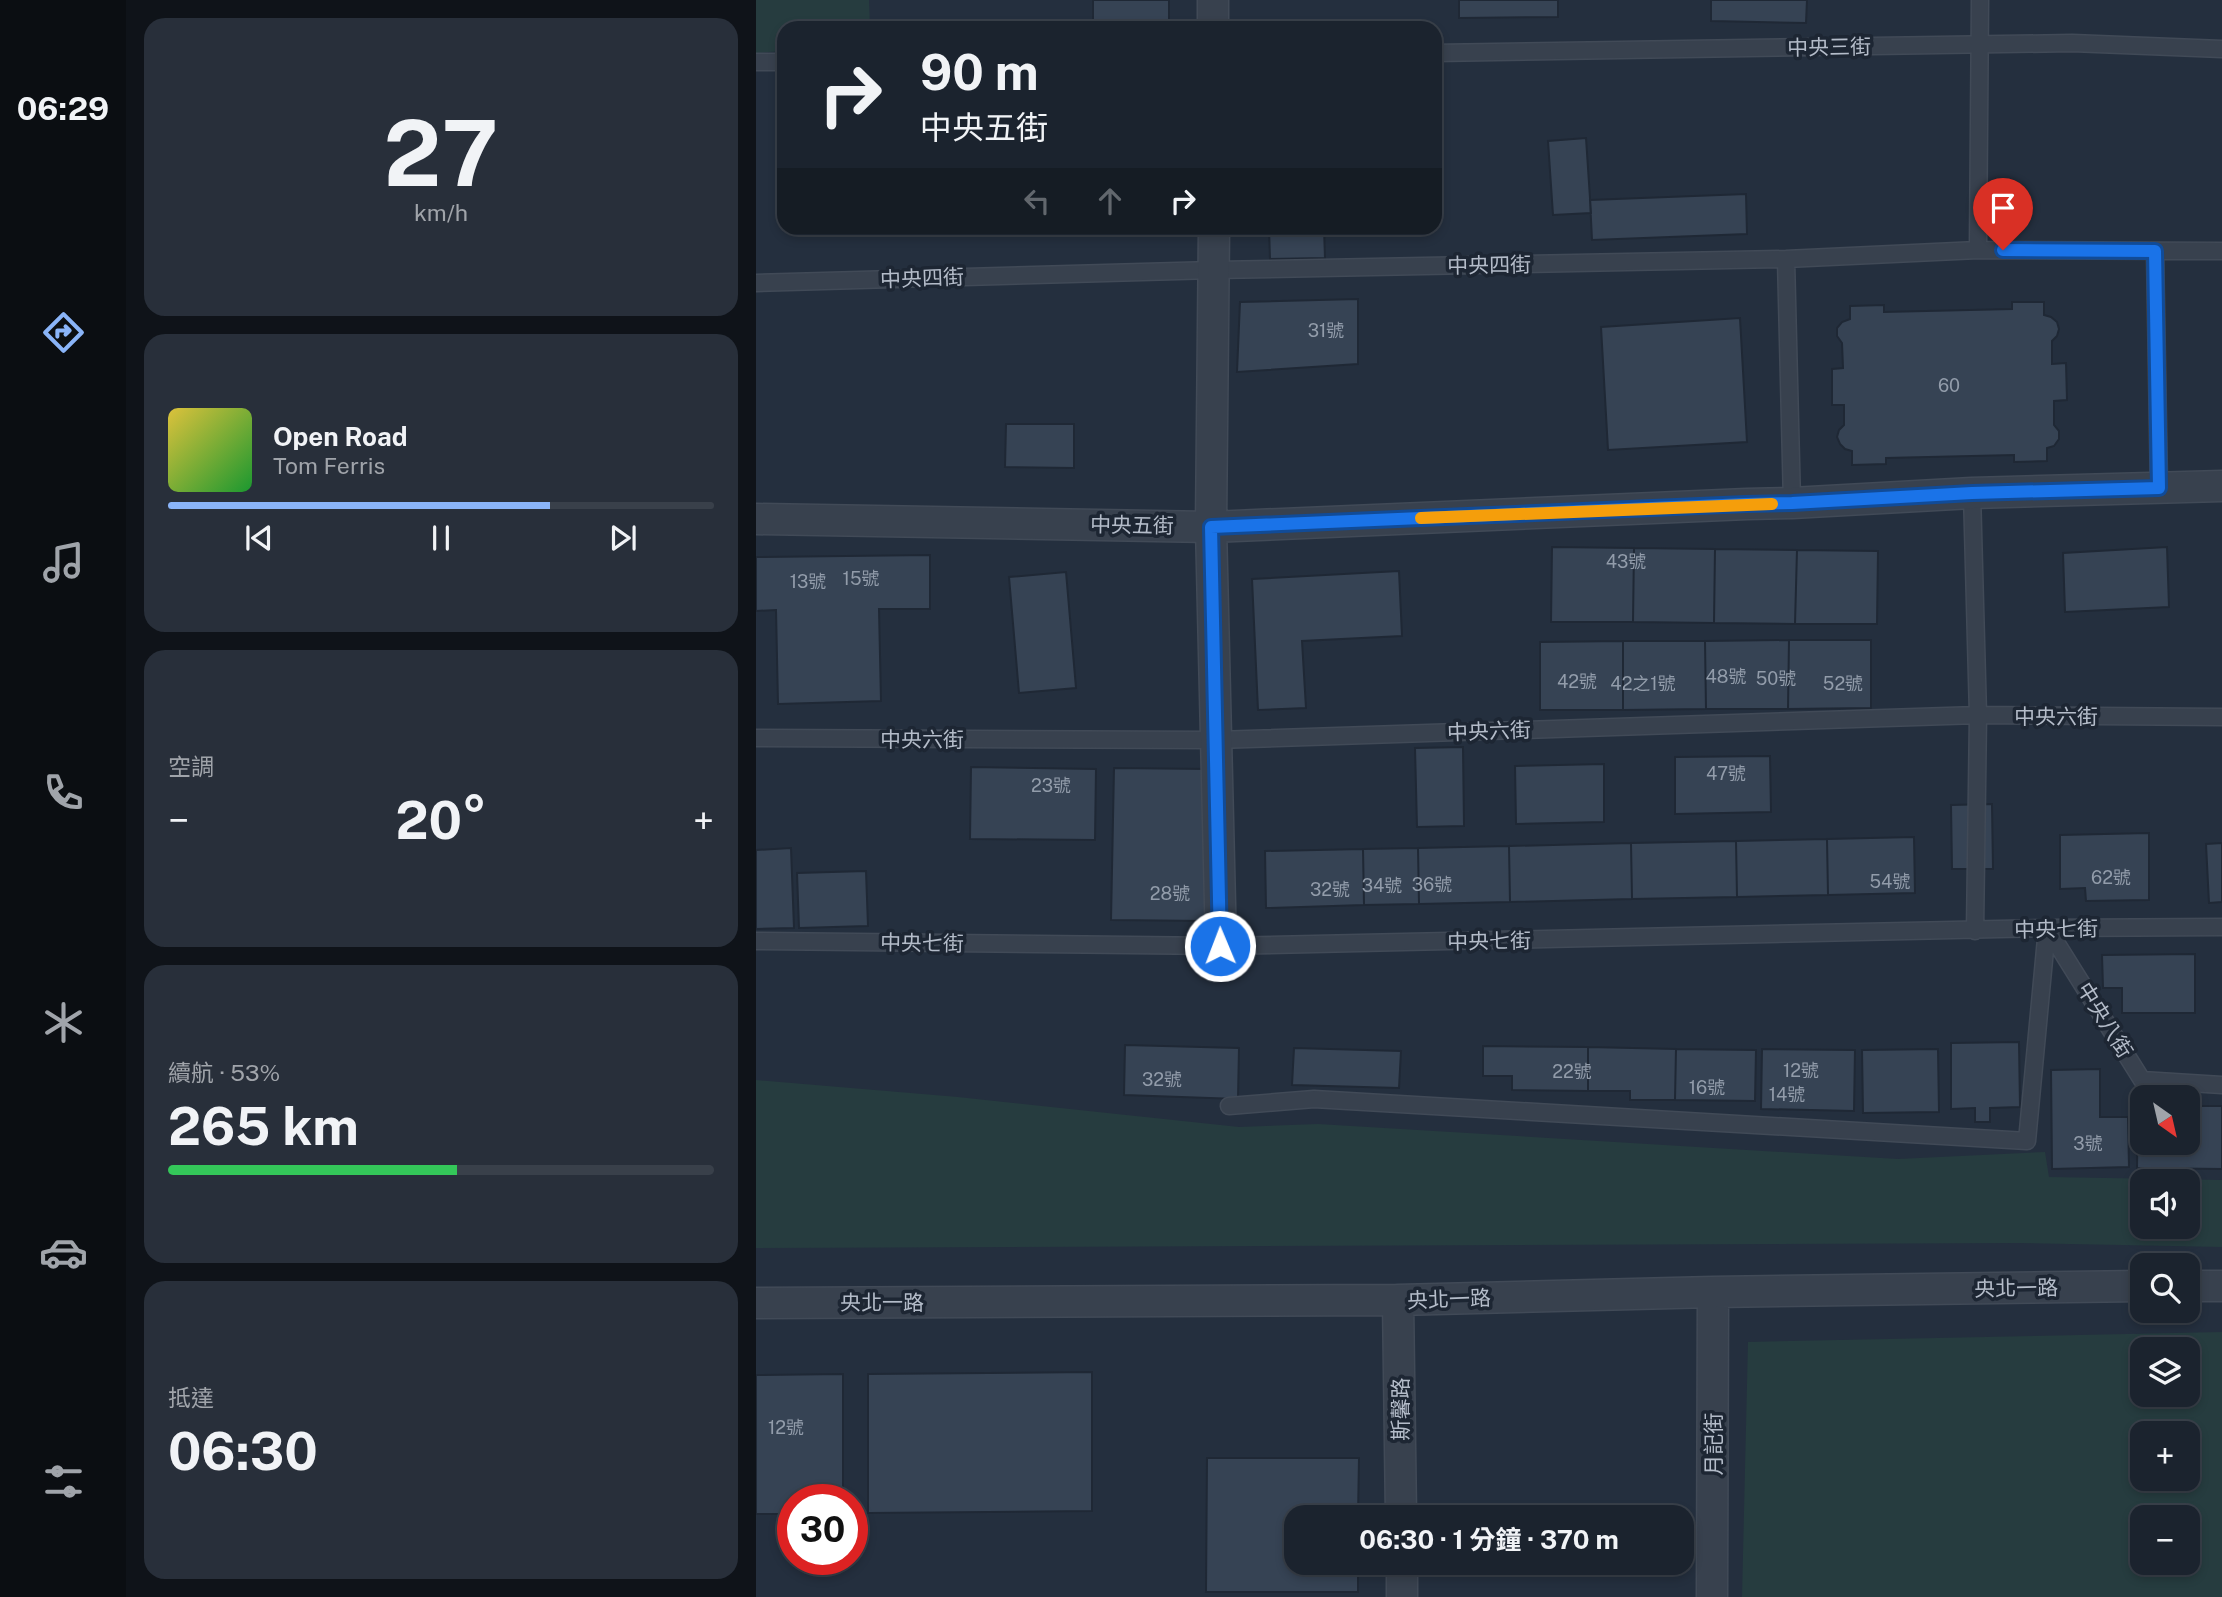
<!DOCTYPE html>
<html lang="zh-TW">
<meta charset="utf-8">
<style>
body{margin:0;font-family:"Public Sans","Noto Sans TC",sans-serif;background:#282f3a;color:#f1f3f6;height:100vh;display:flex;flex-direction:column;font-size:26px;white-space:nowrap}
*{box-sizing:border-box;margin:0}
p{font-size:23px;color:#a0a4aa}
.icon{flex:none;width:38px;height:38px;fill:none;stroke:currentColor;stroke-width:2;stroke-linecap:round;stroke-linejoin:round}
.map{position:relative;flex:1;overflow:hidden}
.panel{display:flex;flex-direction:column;gap:18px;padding:18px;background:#0f1319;width:630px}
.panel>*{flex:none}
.hud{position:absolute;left:21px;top:21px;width:665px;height:214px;border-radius:21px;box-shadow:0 4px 10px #0003,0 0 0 2px #39404a;background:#1b232e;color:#f1f3f6;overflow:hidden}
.needle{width:46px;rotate:146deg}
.buttons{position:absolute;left:1374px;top:1085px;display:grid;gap:14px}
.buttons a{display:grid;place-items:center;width:70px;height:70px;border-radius:14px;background:#1b232e;box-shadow:0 4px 10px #0003,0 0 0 2px #39404a;font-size:35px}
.speed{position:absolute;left:21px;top:1484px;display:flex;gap:14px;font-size:35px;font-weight:700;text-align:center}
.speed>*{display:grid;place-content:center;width:91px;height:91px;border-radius:50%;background:#1b232e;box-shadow:0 4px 10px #0003,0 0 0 2px #39404a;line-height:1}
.speed .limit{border:10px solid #d22;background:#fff;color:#111}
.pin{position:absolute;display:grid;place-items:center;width:60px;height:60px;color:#fff;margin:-72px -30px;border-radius:50% 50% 50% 0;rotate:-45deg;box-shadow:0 0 7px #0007}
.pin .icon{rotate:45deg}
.me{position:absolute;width:77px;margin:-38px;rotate:359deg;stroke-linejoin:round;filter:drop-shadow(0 0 5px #0008)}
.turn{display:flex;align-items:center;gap:24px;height:147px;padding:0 28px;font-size:32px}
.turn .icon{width:91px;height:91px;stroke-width:2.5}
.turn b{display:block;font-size:49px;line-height:60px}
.lanes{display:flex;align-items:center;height:66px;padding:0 28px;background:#0003;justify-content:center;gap:35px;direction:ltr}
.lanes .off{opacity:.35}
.big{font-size:52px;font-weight:700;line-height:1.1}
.panel .widget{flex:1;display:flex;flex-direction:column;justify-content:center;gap:10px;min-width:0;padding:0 24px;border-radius:21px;background:#282f3a}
.panel .dial{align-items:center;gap:0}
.dial b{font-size:91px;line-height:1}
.song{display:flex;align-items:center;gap:21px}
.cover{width:84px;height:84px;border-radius:10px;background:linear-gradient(135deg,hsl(50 70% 55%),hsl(130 70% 35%))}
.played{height:7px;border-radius:4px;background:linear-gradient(90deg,#8ab4f8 70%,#39404a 70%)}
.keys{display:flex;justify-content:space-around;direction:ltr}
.heat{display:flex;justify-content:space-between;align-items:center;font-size:38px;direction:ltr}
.charge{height:10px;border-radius:5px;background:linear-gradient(90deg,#34c759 53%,#39404a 0)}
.trip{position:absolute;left:528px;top:1505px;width:410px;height:70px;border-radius:21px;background:#1b232e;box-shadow:0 4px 10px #0003,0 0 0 2px #39404a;font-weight:700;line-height:70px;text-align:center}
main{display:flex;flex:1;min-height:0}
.menu{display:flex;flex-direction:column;width:126px;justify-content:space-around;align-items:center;background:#0b0e12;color:#a0a4aa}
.menu .icon{width:49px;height:49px}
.menu .current{color:#8ab4f8}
.menu b{font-size:32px;color:#f1f3f6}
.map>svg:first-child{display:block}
.green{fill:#263c3f;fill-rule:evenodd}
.building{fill:#364354;stroke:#1f2835;stroke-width:2}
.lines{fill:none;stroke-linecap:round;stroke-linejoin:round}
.lane-casing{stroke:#414a57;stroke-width:19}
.street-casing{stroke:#414a57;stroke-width:33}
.lane{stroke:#38414e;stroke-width:16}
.street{stroke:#38414e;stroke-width:30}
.route-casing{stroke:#114b97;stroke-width:18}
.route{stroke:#1a73e8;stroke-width:12}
.slow{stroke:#f59e0b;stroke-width:12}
.labels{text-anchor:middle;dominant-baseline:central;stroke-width:7;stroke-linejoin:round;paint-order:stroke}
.number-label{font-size:18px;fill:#929caa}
.street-label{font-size:21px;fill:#b4bcc9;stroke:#1d2633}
</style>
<main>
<nav class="menu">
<b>06:29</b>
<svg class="icon current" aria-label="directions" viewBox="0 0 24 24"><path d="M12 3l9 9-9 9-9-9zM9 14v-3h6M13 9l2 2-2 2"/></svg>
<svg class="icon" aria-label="music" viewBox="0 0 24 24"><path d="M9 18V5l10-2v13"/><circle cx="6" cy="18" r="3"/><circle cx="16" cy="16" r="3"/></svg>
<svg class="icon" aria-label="phone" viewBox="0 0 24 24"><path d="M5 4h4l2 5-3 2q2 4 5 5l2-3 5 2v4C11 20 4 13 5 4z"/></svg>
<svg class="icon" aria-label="climate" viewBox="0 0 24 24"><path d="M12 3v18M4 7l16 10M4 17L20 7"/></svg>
<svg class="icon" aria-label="car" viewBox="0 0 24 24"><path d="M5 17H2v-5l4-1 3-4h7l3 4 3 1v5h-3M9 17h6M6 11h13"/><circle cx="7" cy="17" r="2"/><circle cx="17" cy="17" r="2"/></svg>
<svg class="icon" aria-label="filters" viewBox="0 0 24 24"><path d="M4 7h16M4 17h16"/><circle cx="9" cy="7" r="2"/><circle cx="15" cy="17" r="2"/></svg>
</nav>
<section class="panel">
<div class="widget dial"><b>27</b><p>km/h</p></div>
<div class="widget">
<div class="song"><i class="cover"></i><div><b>Open Road</b><p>Tom Ferris</p></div></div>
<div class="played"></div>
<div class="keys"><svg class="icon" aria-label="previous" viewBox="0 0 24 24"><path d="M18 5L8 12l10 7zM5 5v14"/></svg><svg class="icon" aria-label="pause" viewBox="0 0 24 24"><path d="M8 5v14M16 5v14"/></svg><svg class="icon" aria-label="next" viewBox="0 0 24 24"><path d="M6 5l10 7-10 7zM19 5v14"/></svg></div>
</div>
<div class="widget"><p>空調</p>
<div class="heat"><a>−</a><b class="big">20°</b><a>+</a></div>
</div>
<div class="widget"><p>續航 · 53%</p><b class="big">265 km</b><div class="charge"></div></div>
<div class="widget"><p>抵達</p><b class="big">06:30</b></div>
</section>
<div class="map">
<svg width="1466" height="1597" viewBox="0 0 1466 1597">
<rect width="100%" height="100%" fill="#242f3e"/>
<path class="green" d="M0 0H113L114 28H28V51L0 53Z
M0 1080 202 1097 483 1127 562 1124 1142 1159 1289 1152 1293 1177 1466 1180V1247L1262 1243 0 1248ZM1386 1181H1432V1227H1386Z
M1466 1332V1597H986L992 1342ZM1386 1349H1432V1395H1386ZM1386 1433H1432V1479H1386ZM1386 1517H1432V1563H1386Z"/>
<path class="building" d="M337 0H413V22H337Z
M703 0H802V17L703 18Z
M955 0H1051L1050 23 955 21Z
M830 138 835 213 797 215 792 141Z
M990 194 991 234 836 240 834 200Z
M513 228H568L569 258 514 259Z
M602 299V364L481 372 484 302Z
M1256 302H1288V315L1295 317 1301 322 1303 329 1301 336 1296 341V364L1310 363 1311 400 1298 401V425L1303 431V439L1298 446 1291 448V461L1258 462V455L1130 458V464L1096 465V451L1089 449 1084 444 1081 437 1083 430 1088 425V405H1076V369L1087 368 1086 343 1081 336V328L1086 322 1094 319V306L1128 305V312L1256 309Z
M984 318 991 442 852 450 845 327Z
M250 424H318V468L249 467Z
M796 547 878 548 877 622H795Z
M1411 547 1413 607 1309 612 1307 553Z
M878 548 959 549 958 623 877 622Z
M959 549 1041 550 1039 624 958 623Z
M1041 550 1122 551 1121 624H1039Z
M174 555V609H123L125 701 22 704 20 610 0 611V557Z
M643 571 646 636 546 641 550 708 502 710 496 579Z
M310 572 320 688 263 693 253 577Z
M1033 640H1115V708L1032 709Z
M1033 640 1032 709H950L949 641Z
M867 641V710H784V642Z
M867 641H949L950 709 867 710Z
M707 747 708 826 661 827 659 748Z
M1014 756 1015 812 919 814V757Z
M848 764V822L760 824 759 766Z
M215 767 340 769 339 840 214 839Z
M358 768 453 769 450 921 355 920Z
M1236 804 1237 869H1196L1195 805Z
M1393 833V900L1330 901 1329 888 1304 889V835Z
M1158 837 1159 893 1072 895 1071 839Z
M1071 839 1072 895 981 897 980 841Z
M980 841 981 897 876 899 875 843Z
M875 843 876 899 754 902 753 846Z
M1466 843V902L1453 903 1450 844Z
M753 846 754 902 663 904 662 848Z
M35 848 38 928 0 929V850Z
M662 848 663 904 608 905 607 849Z
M607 849 608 905 510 908 509 851Z
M110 871 112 926 43 928 41 873Z
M1439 954V1013H1366V988H1347L1346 955Z
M1263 1042 1264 1107 1234 1108V1122H1219V1108L1195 1109V1043Z
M369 1045 483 1048 482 1099 368 1095Z
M727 1046 832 1047V1091L756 1090V1076H727Z
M832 1047 920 1049 919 1100H874V1091H832Z
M538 1048 645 1051 643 1088 536 1085Z
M920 1049 1000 1050 999 1101 919 1100Z
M1006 1049 1099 1050 1098 1111 1005 1109Z
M1182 1049 1183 1112 1107 1113 1106 1050Z
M1344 1069V1117H1372L1373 1167 1296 1169 1295 1070Z
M1382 1105H1386V1143H1432V1106H1466V1169L1381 1168Z
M336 1372V1511L112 1513V1374Z
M87 1374V1500H37V1514H0V1375Z
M451 1458H603L602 1517H541V1563H602V1592H450Z"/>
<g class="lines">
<defs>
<path id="lane" d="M679 53 1316 43 1466 49
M0 62H28
M1222 250 1224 0
M1399 251 1403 488
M1030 259 1036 503
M0 283 458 270 1030 259 1222 250 1466 251
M1216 493 1222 715 1219 931
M0 738 460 740 1222 715 1466 717
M1291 928 1386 1080 1466 1085
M0 941 465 946 1291 928 1466 927
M473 1106 558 1099 1271 1141 1291 928"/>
<path id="street" d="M457 28V0
M458 228 455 527 465 946
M0 519 455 527 991 504 1036 503 1216 493 1466 486
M1432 1286H1466
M642 1300 645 1517
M0 1303 642 1300 957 1292 1386 1286
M646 1563V1597
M956 1597 957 1292"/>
</defs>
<use href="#lane" class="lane-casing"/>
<use href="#street" class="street-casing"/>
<use href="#lane" class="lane"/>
<use href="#street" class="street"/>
</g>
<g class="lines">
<defs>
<path id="route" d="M464 946 455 527 990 504 1036 503 1216 493 1403 488 1399 251 1247 250"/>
</defs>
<use href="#route" class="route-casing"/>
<use href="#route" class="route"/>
<path class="slow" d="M665 518 1016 504"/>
</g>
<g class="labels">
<g class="number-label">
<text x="570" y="330">31號</text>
<text x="1193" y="385">60</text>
<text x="870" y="561">43號</text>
<text x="105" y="578">15號</text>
<text x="52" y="581">13號</text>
<text x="970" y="676">48號</text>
<text x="1020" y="678">50號</text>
<text x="821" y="681">42號</text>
<text x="887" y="683">42之1號</text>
<text x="1087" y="683">52號</text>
<text x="970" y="773">47號</text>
<text x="295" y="785">23號</text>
<text x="1355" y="877">62號</text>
<text x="1134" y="881">54號</text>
<text x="676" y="884">36號</text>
<text x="626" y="885">34號</text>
<text x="574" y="889">32號</text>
<text x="414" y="893">28號</text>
<text x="1045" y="1070">12號</text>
<text x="816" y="1071">22號</text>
<text x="406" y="1079">32號</text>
<text x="951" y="1087">16號</text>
<text x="1031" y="1094">14號</text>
<text x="1332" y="1143">3號</text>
<text x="30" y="1427">12號</text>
</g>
<g class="street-label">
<text transform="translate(1073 47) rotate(-1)">中央三街</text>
<text transform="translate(733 265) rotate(-1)">中央四街</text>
<text transform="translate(166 278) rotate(-2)">中央四街</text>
<text transform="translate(376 525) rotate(1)">中央五街</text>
<text x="1300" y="716">中央六街</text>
<text transform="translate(733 731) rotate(-2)">中央六街</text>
<text x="166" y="739">中央六街</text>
<text transform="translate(1300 929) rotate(-1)">中央七街</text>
<text transform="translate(733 941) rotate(-1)">中央七街</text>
<text transform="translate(166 943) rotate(1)">中央七街</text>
<text transform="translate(1349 1020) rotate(58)">中央八街</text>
<text transform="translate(1260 1288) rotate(-1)">央北一路</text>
<text transform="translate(693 1299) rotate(-2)">央北一路</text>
<text x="126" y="1302">央北一路</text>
<text transform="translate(644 1409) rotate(-90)">斯馨路</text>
<text transform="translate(957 1444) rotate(-90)">月記街</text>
</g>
</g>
</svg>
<div class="buttons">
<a><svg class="needle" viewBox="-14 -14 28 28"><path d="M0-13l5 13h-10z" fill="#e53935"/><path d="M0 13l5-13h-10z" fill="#a0a4aa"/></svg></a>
<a><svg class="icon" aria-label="sound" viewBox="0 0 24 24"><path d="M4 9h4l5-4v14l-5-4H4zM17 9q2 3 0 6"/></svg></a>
<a><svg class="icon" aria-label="search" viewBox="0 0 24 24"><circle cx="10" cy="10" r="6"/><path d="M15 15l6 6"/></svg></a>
<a><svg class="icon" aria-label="layers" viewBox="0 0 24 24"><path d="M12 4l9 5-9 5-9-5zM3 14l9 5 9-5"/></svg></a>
<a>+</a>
<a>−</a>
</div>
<div class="speed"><div class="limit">30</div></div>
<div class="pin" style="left:1247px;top:250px;background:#d93025"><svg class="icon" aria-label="arrive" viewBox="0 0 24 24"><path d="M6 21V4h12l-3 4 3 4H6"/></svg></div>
<svg class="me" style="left:464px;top:946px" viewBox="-20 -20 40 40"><circle r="17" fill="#1a73e8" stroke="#fff" stroke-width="3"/><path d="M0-11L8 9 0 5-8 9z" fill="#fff"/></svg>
<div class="trip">06:30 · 1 分鐘 · 370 m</div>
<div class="hud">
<div class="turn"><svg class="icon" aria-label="right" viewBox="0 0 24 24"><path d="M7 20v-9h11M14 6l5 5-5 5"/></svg><div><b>90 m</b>中央五街</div></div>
<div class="lanes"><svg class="icon off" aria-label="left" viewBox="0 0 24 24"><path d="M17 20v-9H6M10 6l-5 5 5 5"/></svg><svg class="icon off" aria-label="ahead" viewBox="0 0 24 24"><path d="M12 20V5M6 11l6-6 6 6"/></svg><svg class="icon" aria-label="right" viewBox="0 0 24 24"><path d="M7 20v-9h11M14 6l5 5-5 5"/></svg></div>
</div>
</div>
</main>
